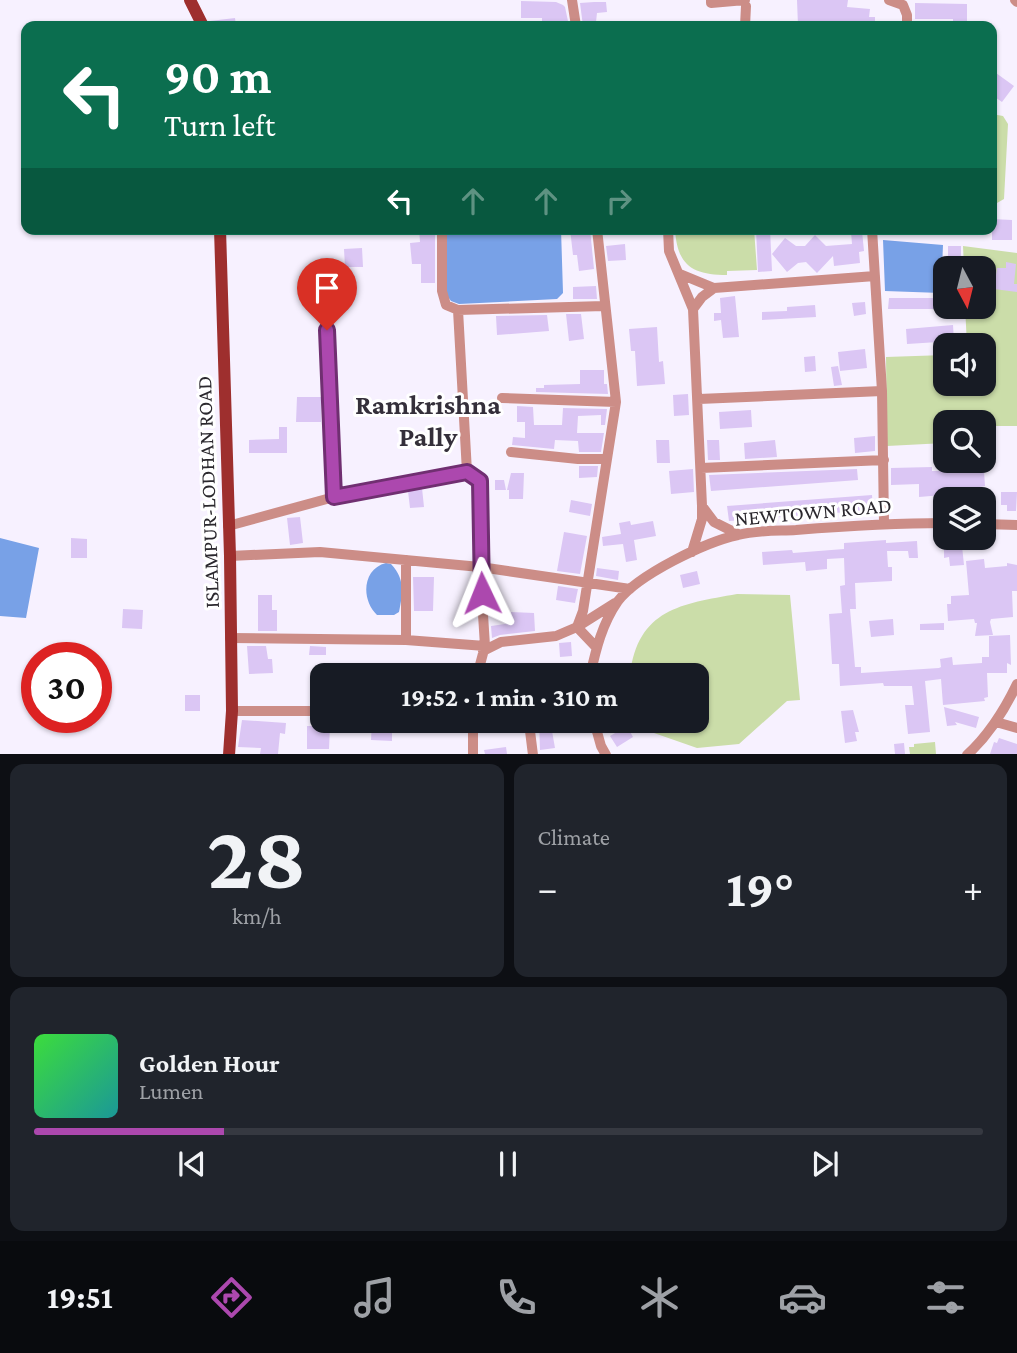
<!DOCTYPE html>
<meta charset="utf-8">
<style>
body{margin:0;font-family:"Crimson Pro",serif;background:#20242c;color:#f1f3f6;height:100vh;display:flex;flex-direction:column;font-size:26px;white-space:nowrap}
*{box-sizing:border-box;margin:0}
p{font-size:23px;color:#9ea1a6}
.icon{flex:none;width:38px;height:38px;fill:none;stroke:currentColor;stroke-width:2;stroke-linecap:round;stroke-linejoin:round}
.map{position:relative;height:754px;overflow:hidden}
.panel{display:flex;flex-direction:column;gap:10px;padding:10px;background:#0d0f14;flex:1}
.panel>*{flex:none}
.guide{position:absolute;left:21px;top:21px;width:976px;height:214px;border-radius:14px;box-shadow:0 2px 5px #0004;background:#0b6e4f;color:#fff;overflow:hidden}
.needle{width:46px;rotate:173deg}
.controls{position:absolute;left:933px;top:256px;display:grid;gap:14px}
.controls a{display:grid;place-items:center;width:63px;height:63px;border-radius:14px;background:#171b24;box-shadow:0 2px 5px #0004;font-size:35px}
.speed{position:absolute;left:21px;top:642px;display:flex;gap:14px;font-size:35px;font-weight:700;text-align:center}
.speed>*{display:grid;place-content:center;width:91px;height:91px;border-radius:50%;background:#171b24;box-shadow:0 2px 5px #0004;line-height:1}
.speed .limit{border:10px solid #d22;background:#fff;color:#111}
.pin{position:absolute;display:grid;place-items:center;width:60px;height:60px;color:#fff;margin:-72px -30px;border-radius:50% 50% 50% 0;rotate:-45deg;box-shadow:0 0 7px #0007}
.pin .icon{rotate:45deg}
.me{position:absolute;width:77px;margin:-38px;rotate:358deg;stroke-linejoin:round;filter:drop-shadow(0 0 5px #0008)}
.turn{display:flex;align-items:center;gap:24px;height:147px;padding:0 28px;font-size:32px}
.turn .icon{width:91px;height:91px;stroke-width:2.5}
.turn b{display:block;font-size:49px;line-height:60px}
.lanes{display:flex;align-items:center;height:66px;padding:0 28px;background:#0003;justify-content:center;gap:35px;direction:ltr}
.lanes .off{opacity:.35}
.big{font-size:52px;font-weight:700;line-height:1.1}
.panel .card{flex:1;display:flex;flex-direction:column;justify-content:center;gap:10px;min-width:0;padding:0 24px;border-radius:14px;background:#20242c}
.panel .dial{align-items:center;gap:0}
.dial b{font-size:91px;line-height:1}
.song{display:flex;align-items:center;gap:21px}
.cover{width:84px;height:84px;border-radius:10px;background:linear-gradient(135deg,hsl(120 70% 55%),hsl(180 70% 35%))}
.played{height:7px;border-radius:4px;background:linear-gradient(90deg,#ac48ae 20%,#363941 20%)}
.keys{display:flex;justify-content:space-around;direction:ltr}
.heat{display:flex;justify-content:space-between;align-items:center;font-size:38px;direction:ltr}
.panel .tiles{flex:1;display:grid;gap:10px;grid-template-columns:1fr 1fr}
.card:last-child{grid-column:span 2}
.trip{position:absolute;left:310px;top:663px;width:399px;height:70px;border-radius:14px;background:#171b24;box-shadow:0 2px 5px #0004;font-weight:700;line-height:70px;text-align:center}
.tabs{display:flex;height:112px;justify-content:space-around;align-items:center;background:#090b0e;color:#9ea1a6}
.tabs .icon{width:49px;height:49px}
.tabs .current{color:#ac48ae}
.tabs b{font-size:32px;color:#f1f3f6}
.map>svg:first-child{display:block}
.green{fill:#cbdda9}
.water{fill:#78a1e7}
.building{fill:#dbc6f4}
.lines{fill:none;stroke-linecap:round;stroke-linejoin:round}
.minor{stroke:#cc8d87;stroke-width:10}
.major{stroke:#9e2f2e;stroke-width:12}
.route-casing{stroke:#702f71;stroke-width:18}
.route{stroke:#ac48ae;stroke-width:12}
.labels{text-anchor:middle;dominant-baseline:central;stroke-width:6;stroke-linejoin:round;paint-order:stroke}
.street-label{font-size:21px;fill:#2b282e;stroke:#fff}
.district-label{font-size:28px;font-weight:bold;fill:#342f3a;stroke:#fff}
</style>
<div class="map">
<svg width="1017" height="755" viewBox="0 0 1017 755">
<rect width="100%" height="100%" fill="#f7f1ff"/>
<path class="green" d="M992 114 1003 116 1008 124 1004 199 997 203 992 202Z
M675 229H754L757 270 727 271V275C692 275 677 265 675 229Z
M963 246 1017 253V426H984V422H945V443L887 446 886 357 945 355V383H984V345H967L965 306H984V268H964Z
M737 594 790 595 800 700 787 701 739 744 697 748 654 733 645 721H696V676L630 675C638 609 681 604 737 594Z
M935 742 936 754H910L909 747H914V744Z"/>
<path class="water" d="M446 229H561L563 293 557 299 459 304 451 301 445 293Z
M883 240 943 245 941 293 885 291Z
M0 538 39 548 26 618 0 616Z
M386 563 391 564C405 579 403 592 399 612L394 615H377C361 600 362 569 386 563Z"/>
<path class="building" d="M797 0H848L847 7 870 9 869 17H875V26L815 23V26H798Z
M521 1 556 2 563 5 565 7 569 26H542V18H521Z
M594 2H606L607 12 597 13 596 22 585 24 583 26 580 3Z
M915 3 967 4V26H953V19H915Z
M235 18 236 26H212L210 21Z
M996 73 1014 86 1002 102 992 95V78Z
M992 219 1012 220V240H992Z
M419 229H435V283H421V264H412L410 243 420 242Z
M570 229H590L594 269 579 271 577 255H573Z
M756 229H770L772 271 758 272Z
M862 231 864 251 859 252 860 263 834 266 833 256 817 273 806 262 798 263 787 272 772 254 785 238 796 246H805L815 235 826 246 852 244 851 232Z
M625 244 626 260 608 261 606 246Z
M948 246H961V268H948Z
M362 248 363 267H345L344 249Z
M1006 262 1016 264 1014 284H1017V292L994 289 997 268H1006Z
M596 286 597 299H573V287Z
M735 296 739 337 723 338 721 320 714 321V313H721L720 298Z
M889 298H940V309H888Z
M865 302 866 314 854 316 852 303Z
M815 305 816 317 762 320V312L787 311V307Z
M566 314H581L584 339 569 341Z
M547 315 549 331 497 335 496 316Z
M953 325 954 341 907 344 906 329Z
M657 327 659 362 663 361 665 384 637 386 635 351H631L629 329Z
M865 349 867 368 840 371 838 352Z
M815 356 816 371 805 372 804 357Z
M838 366 842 385 834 386 831 367Z
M580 370H604V384H607L608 394 536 392V388H544V385L580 384Z
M688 394 689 415 674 416 673 395Z
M297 397H321V422H296Z
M517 406 533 407 534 425H562L563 408 607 409 605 425H601V415L578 416 577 433H604L601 452H579L578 441 555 440 554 449 512 445 513 437 525 438V422H517Z
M751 410 752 427 720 429 719 412Z
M279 427H287V453H249V440L279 439Z
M984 429H992L993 456H984Z
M875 436V451L855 453 854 438Z
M656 440H669L670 463H657Z
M707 440H719L720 460H708Z
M775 440 777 457 745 459 744 443Z
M579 466H598L597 477 579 478Z
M932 467V471H959V467H969L970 471H984L985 486 980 487V494H971V487H955V494L919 497V484L891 485V468Z
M693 469 694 492 671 494 669 471Z
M857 469 858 480 711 491 709 475Z
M511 473H524L523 499H509V490H507Z
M495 480H504L506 490H495Z
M422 488 424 507 410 508 408 491Z
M1001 492H1017L1016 511H1007V505H1001Z
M872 495 873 510 729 521 727 506Z
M571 500 592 504 590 516 569 512Z
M300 517 303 543 290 545 287 518Z
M630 521 631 525 653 521 656 536 634 540 637 560 626 562 623 544 603 546 602 537 621 534 619 523Z
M564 532 587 536 580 574 557 571Z
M71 538 87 539V558H71Z
M886 540V543L917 541 918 558H909L908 551H887L888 567H892V581L855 583 856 609H850L855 667H861V673L939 668 941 667 940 659 952 657 953 665 982 663V657H989V636L1010 635 1011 665 1007 663V673H987L988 697 984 698 985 701 943 705 941 679 925 681 930 732 908 734 905 705H914L912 686H884L883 683 840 686 839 664H832L829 614 842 613 840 586 845 585 844 558 827 559V569L806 571 805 562 763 565 762 552 792 550 793 553 844 549V543Z
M962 546 964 565 950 566 949 557 944 558V547Z
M984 559 985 568 1007 566V563L1017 565V591H1012L1013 617 991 619 990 622 993 635 975 636 977 623H975L974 619 948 621 947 604H951V596L969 595 966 561Z
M597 568 619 571 618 580 596 576Z
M697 571 700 584 683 588 680 575Z
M413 577H434L433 611H414Z
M558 586 578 589 575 603 556 600Z
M258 595H272V610H277V631H258Z
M123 609 143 610 142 629 122 628Z
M511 612 534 613 535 631 500 635 492 638 491 626 512 623Z
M893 619 894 635 871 637 869 621Z
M944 623V630H920V624Z
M571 642 572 656 560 657 559 643Z
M247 646H266L268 659H272L273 673 249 674Z
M310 646 326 647V655H309Z
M185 695H200V711H185Z
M944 707 979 717 976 728 955 722 957 725 947 726Z
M853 710 859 732H855L857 741 845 743 841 711Z
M242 720 286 723 285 734 280 733 278 754H260L261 748 238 747Z
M372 721H387L385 732 392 733V741L371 740Z
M420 721H436V729H420Z
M539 721H566V730L552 731 555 748 540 750Z
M307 726H330L329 749H307Z
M627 726 633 737 617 747 610 736Z
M999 738 1017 744V754H990L994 742 997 743Z
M904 743 905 754H895L894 744Z
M506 747 507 754H485L484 750Z"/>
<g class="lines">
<path class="minor" d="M572 0 576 26
M711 0V3L745 0
M889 0 903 5 907 15V26
M1015 0 1017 2
M745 26 746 6
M442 229V291L446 305 458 310 604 306
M668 229 669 251 693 309 702 506V519L692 552
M872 229 882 391 884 523
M680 274 714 288 875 276
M693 309 702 297 714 288
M327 330 334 497
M502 398 616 402
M699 399 882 391
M511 452 578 459H607
M701 468 884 460
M702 506 714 522 738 534
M984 524 1017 525
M228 526 334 497 467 472
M230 556 320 552 480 567V481L467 472 458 310
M406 560V640
M230 638 406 640 485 646
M596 647 577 627 583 611 616 402 597 229
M483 651 501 642 556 636 577 627 615 603
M477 676 485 646 480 567 630 589
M590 676C596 649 602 624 618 601 638 575 705 542 738 535 756 530 777 531 796 530 846 526 895 523 945 523
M232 711H322
M532 721 530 731 533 755
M594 721 601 746 606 755
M996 722 1017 728
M473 755V721
M967 755C989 735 1004 711 1017 684"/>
<path class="major" d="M190 0 203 26
M220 229 230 556 232 711 229 755"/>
</g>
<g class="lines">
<defs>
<path id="route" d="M327 330 334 497 467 472 480 481 482 593"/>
</defs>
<use href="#route" class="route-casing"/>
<use href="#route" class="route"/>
</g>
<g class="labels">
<g class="street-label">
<text transform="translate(208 492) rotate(-92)">ISLAMPUR-LODHAN ROAD</text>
<text transform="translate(813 512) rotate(-5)">NEWTOWN ROAD</text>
</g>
<g class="district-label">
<text x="428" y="404">Ramkrishna<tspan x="428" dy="32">Pally</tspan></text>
</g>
</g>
</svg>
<div class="controls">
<a><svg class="needle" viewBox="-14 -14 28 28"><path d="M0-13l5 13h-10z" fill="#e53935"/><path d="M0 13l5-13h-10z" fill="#9ea1a6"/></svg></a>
<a><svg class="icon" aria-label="sound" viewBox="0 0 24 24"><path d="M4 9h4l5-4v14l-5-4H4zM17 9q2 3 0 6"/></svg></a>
<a><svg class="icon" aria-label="search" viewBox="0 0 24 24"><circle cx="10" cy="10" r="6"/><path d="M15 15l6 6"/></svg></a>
<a><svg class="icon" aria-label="layers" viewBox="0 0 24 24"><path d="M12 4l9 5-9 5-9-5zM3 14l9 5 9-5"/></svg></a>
</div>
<div class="speed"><div class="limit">30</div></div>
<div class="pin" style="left:327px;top:330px;background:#d93025"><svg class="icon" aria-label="arrive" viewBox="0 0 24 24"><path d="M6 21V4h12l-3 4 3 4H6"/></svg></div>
<svg class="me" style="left:482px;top:593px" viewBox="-20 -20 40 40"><path d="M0-17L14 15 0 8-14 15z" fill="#ac48ae" stroke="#fff" stroke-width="4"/></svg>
<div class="trip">19:52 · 1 min · 310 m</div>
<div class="guide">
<div class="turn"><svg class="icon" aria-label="left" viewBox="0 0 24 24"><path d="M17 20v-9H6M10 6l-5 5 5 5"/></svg><div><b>90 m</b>Turn left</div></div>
<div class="lanes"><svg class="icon" aria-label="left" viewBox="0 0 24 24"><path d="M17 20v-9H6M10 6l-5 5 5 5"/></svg><svg class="icon off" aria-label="ahead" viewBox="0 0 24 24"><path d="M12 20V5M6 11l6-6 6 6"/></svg><svg class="icon off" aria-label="ahead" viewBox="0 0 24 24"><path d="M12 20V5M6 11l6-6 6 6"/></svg><svg class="icon off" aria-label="right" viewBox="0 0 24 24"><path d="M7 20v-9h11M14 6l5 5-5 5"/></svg></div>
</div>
</div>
<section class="panel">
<div class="tiles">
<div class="card dial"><b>28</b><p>km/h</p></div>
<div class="card"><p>Climate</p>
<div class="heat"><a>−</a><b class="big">19°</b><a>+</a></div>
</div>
<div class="card">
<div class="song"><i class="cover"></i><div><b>Golden Hour</b><p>Lumen</p></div></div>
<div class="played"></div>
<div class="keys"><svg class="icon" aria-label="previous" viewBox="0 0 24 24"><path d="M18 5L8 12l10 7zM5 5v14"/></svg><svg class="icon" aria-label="pause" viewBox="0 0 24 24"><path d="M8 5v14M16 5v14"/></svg><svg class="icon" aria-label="next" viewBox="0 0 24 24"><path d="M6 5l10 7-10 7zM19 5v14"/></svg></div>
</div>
</div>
</section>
<nav class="tabs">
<b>19:51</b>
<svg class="icon current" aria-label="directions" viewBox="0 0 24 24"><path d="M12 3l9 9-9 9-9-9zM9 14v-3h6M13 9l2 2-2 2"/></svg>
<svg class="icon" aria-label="music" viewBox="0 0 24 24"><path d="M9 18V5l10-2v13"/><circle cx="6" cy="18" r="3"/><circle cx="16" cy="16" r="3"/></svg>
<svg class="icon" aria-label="phone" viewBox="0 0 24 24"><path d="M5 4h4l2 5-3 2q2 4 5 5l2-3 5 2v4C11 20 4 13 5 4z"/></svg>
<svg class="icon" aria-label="climate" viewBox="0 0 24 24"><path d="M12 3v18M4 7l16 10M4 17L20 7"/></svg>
<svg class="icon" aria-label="car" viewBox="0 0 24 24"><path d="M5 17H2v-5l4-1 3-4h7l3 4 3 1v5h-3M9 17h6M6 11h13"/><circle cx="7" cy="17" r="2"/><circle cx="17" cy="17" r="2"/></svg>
<svg class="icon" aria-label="filters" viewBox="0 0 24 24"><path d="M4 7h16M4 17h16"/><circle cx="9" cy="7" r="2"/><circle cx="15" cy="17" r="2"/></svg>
</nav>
